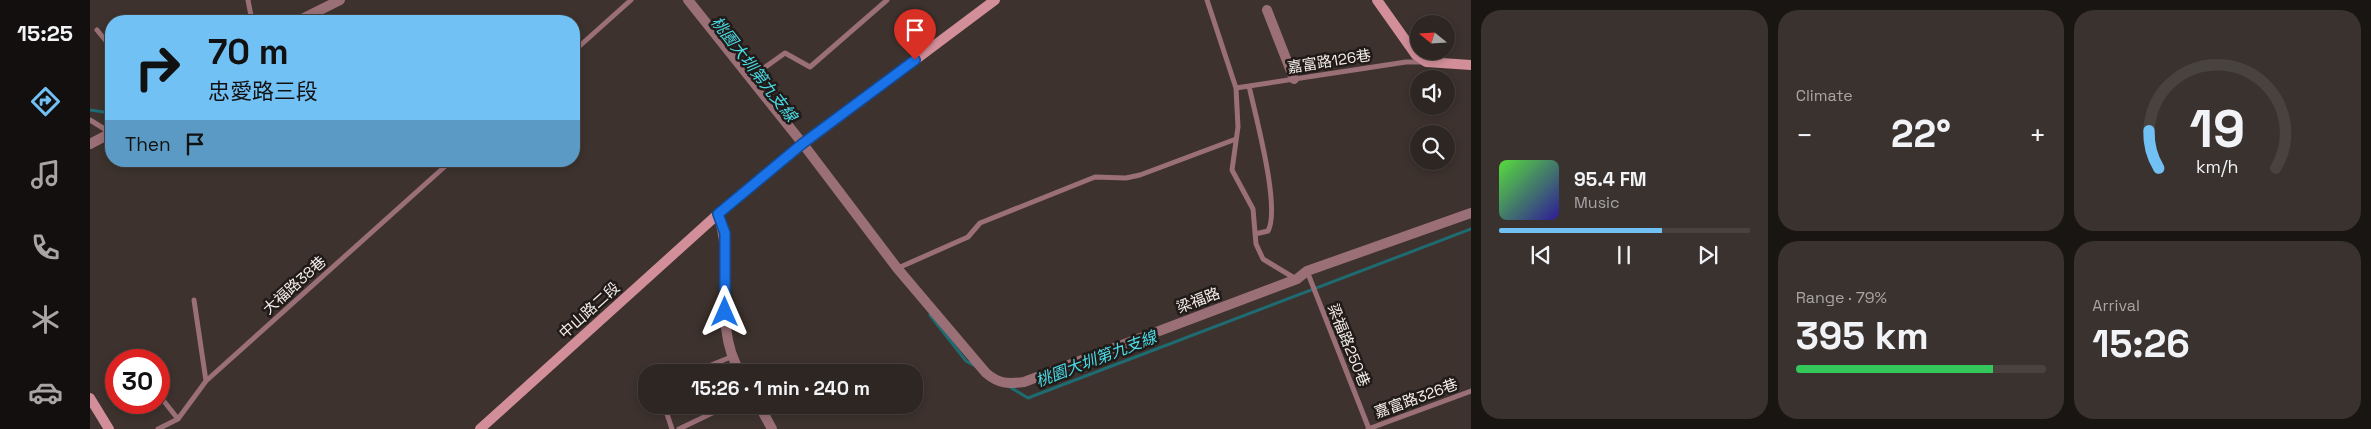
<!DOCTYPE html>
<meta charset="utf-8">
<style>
body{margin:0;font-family:"Space Grotesk","Noto Sans TC",sans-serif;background:#3a322f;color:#f1f3f6;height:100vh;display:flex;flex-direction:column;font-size:19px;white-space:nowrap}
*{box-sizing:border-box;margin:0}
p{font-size:16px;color:#a7a5a5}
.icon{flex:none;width:28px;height:28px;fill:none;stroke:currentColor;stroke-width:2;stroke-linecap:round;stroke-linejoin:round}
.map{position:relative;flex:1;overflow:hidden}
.sheet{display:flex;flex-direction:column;gap:10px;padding:10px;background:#191513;width:900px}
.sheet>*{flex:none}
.guide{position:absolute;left:15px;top:15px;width:475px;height:152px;border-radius:20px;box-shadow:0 2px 8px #0003,0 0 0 1px #494340;background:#72c1f5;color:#111;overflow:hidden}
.needle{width:32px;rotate:288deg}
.fabs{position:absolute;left:1320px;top:15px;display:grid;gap:10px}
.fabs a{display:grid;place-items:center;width:45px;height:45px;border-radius:50%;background:#2e2622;box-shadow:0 2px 8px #0003,0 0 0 1px #494340;font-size:25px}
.speed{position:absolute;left:15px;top:349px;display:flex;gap:10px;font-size:25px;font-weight:700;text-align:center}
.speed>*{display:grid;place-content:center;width:65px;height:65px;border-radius:50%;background:#2e2622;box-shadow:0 2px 8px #0003,0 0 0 1px #494340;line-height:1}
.speed .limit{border:8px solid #d22;background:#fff;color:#111}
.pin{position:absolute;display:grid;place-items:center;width:42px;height:42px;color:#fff;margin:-51px -21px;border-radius:50% 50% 50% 0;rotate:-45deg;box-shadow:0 0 5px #0007}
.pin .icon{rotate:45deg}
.me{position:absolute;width:55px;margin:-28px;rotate:0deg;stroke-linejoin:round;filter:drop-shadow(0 0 4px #0008)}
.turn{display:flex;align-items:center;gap:18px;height:105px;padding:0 20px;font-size:22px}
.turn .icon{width:65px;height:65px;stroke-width:2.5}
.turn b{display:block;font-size:35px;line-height:42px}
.then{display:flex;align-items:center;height:48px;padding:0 20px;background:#0003;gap:10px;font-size:19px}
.big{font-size:38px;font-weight:600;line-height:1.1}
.sheet .widget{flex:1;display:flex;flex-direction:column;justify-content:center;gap:8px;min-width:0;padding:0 18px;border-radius:20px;background:#3a322f}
.sheet .dial{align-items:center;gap:0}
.dial svg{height:130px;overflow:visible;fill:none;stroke:#494340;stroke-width:7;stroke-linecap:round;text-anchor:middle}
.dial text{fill:#f1f3f6;stroke:none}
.song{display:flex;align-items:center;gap:15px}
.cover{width:60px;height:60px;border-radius:8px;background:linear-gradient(135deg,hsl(110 70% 55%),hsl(250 70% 35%))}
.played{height:5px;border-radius:2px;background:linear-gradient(90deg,#72c1f5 65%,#494340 65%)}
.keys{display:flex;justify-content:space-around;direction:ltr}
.heat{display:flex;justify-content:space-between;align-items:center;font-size:28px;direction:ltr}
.charge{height:8px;border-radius:4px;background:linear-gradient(90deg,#34c759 79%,#494340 0)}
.sheet .tiles{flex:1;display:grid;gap:10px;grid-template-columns:repeat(3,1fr)}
.widget:first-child{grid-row:span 2}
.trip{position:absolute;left:548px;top:364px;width:285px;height:50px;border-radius:20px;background:#2e2622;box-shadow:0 2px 8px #0003,0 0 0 1px #494340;font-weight:600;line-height:50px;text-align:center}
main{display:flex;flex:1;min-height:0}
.menu{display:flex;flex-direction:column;width:90px;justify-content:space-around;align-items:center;background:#120f0e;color:#a7a5a5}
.menu .icon{width:35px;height:35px}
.menu .active{color:#72c1f5}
.menu b{font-size:22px;color:#f1f3f6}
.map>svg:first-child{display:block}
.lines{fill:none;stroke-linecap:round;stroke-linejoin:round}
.stream{stroke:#1e6b72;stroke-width:3}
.lane{stroke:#9a6f76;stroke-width:5}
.street{stroke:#9a6f76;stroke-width:10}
.secondary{stroke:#d28f9a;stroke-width:10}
.route-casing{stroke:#114b97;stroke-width:12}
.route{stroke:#1a73e8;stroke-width:9}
.labels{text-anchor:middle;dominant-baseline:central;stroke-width:5;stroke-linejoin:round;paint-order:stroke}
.street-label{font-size:15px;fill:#f4ede9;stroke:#201b19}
.water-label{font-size:16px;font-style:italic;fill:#4adbe7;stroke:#201b19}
</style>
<main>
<nav class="menu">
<b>15:25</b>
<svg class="icon active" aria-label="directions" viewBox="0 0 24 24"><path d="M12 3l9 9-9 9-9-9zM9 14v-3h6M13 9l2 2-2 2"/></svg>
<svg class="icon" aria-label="music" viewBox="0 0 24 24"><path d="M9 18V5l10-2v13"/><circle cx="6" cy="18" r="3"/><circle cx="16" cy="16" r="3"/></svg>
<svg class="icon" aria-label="phone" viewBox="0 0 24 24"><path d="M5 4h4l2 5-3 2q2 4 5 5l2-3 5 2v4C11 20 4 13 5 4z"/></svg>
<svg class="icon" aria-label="climate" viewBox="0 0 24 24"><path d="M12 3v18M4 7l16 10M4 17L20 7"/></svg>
<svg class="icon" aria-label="car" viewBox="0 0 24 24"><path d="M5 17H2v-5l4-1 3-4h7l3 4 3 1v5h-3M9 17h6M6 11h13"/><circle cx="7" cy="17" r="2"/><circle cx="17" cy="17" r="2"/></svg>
</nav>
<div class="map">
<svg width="1381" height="429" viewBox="0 0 1381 429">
<rect width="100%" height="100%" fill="#3d322d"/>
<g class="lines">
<path class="stream" d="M0 110 21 113
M840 315 876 361 885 366
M918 386 938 398 1381 229"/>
<path class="lane" d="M158 0 162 21
M1117 0 1146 88 1148 127 1142 170 1163 209 1166 244 1173 259 1206 279
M7 30 21 47
M484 51 541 0
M660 78 695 53 720 67 797 0
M1159 86C1165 114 1191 208 1178 231L1165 234
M1146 88 1316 62H1334
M0 120 21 133
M808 268 878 237 890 223 1005 177 1036 178 1050 175 1146 139
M1217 271 1279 429
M104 300 116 381
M604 372 641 357
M69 395 88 419
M574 405 582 429
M68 429 88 419 116 381 361 161
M589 429 639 405
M1278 429 1381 391"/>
<path class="street" d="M598 0 713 144 807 268 896 373C909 384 918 384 934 382L1207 279 1217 271 1381 213
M1177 10 1204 79
M208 21 250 0
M0 144 21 133
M628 214C646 266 621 323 650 372
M669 405 682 429"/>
<path class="secondary" d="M1287 0 1326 55 1336 62 1381 65
M0 398 19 429
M390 429 628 214 713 144 905 0"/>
</g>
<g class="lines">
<defs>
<path id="route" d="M635 312V233L628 214 712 144 825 60"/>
</defs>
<use href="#route" class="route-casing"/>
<use href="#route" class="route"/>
</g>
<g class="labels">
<g class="street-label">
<text transform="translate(1239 61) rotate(-9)">嘉富路126巷</text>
<text transform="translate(204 285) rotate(-42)">大福路38巷</text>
<text transform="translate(1108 300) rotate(-21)">梁福路</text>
<text transform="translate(499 310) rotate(-42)">中山路二段</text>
<text transform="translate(1259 345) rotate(68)">梁福路250巷</text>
<text transform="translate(1326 398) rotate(-20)">嘉富路326巷</text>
</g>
<g class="water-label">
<text transform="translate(664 69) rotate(52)">桃園大圳第九支線</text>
<text transform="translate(1006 359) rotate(-21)">桃園大圳第九支線</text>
</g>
</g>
</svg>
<div class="fabs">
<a><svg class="needle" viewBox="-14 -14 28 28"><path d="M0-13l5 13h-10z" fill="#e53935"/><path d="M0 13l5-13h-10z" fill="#a7a5a5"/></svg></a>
<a><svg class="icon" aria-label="sound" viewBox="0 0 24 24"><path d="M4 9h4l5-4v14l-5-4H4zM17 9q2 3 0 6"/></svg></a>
<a><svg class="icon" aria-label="search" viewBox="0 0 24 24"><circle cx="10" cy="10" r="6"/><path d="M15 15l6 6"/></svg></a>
</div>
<div class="speed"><div class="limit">30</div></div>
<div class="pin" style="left:825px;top:60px;background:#d93025"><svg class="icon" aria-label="arrive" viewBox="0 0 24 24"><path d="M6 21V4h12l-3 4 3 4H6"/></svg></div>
<svg class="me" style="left:635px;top:312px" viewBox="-20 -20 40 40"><path d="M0-17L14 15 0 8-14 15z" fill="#1a73e8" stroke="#fff" stroke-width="4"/></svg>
<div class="trip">15:26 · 1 min · 240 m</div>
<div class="guide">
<div class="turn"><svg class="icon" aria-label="right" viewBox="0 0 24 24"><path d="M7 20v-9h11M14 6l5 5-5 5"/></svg><div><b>70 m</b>忠愛路三段</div></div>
<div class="then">Then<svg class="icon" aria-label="arrive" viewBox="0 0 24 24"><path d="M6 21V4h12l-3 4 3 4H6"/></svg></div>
</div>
</div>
<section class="sheet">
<div class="tiles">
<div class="widget">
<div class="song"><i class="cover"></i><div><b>95.4 FM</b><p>Music</p></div></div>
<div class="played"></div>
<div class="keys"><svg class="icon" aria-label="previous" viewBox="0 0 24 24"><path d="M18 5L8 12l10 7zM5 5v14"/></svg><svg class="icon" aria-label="pause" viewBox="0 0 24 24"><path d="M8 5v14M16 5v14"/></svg><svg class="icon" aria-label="next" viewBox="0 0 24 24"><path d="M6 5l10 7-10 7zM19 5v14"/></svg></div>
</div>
<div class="widget"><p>Climate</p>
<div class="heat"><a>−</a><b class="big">22°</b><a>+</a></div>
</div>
<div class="widget dial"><svg viewBox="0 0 100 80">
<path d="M14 69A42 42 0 1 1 86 69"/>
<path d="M14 69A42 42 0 0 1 8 46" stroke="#72c1f5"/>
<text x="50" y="56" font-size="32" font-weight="700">19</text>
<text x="50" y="72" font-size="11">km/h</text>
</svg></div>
<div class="widget"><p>Range · 79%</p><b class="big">395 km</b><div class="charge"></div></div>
<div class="widget"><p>Arrival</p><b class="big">15:26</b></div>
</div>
</section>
</main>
